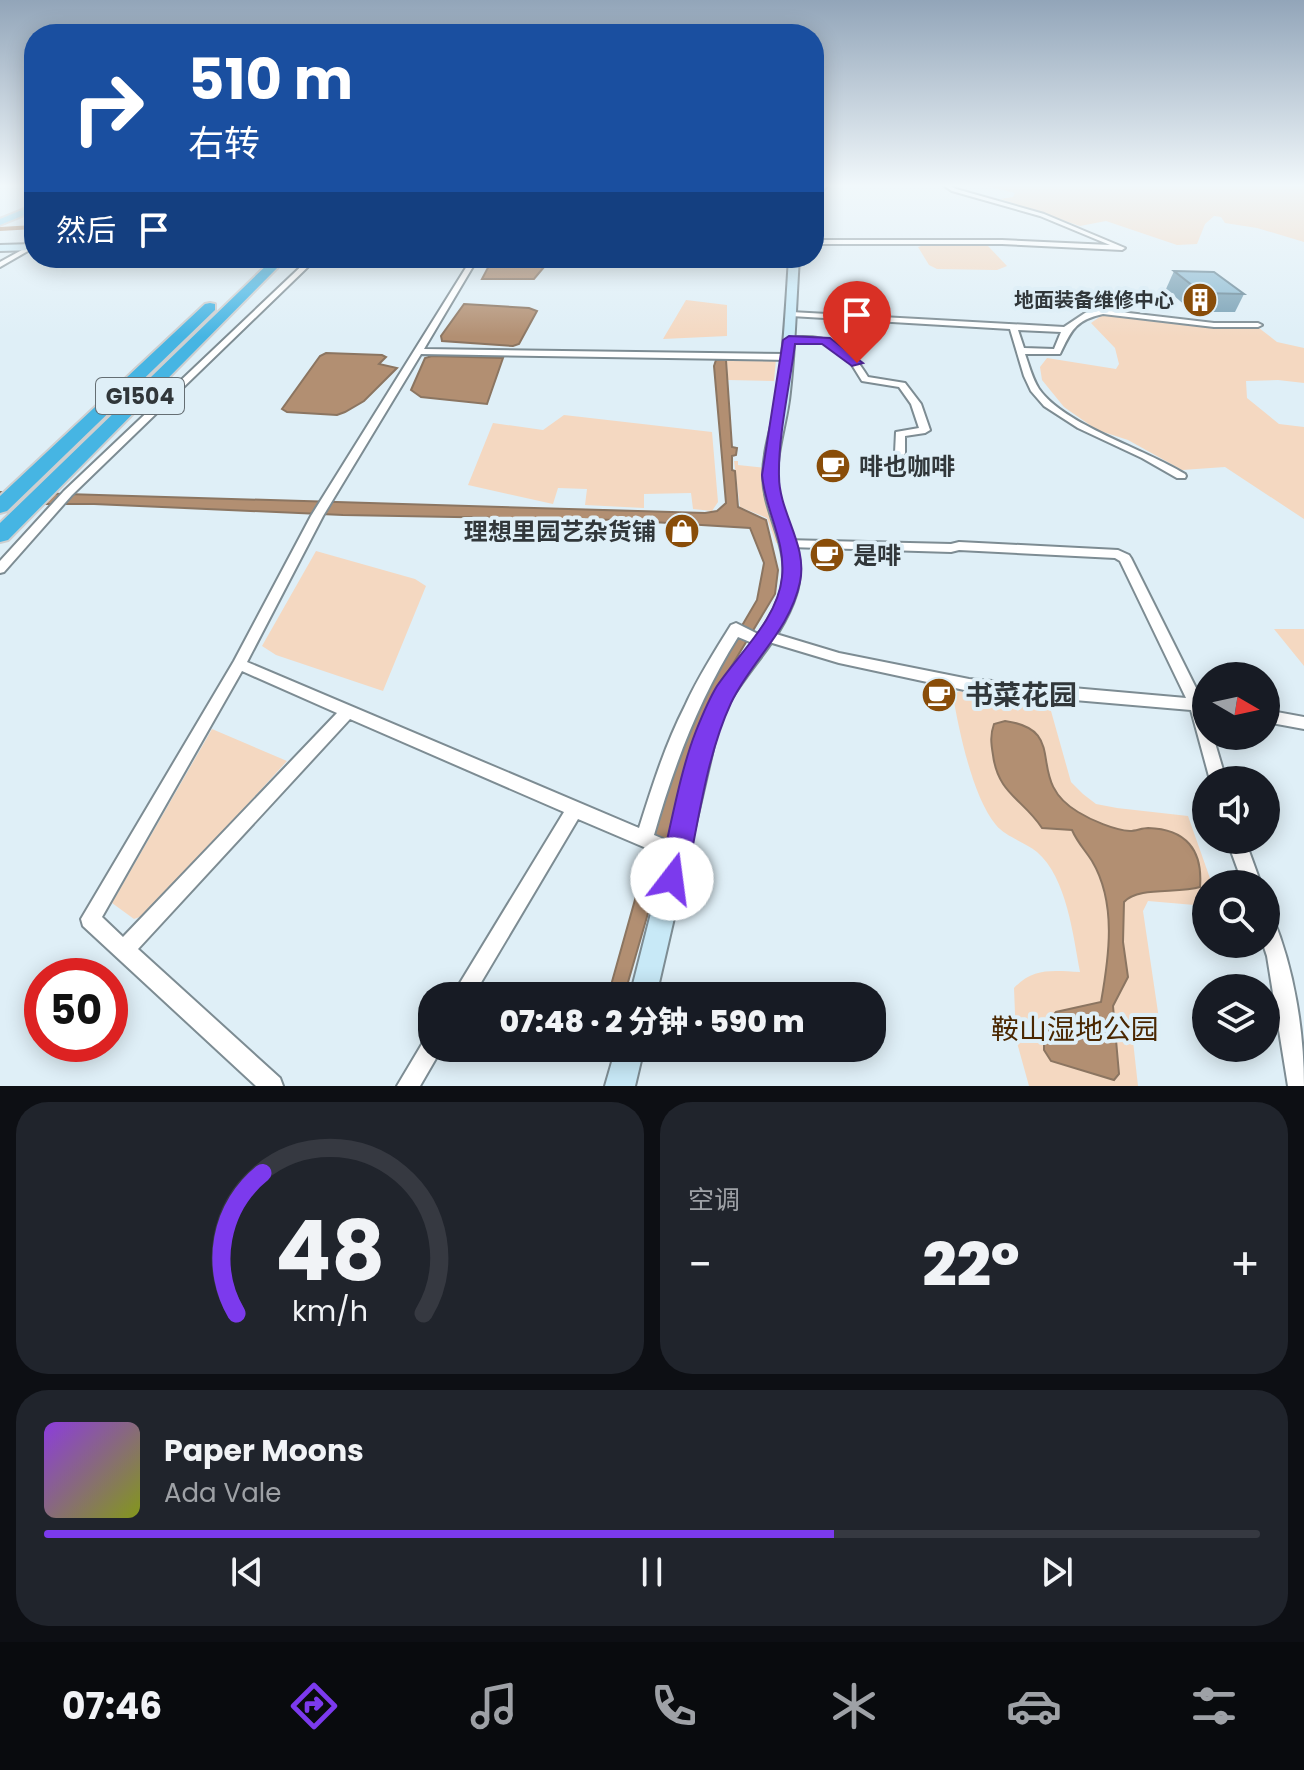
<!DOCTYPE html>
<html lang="zh">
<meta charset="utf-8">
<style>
body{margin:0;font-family:Poppins,"Noto Sans SC",sans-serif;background:#20242c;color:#f1f3f6;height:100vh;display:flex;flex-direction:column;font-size:30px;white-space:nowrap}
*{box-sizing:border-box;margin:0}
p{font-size:26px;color:#9ea1a6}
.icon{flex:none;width:44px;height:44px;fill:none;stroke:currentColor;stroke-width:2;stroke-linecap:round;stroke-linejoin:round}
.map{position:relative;height:1086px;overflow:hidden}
.drawer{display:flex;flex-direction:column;gap:16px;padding:16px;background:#0d0f14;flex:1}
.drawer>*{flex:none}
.guide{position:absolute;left:24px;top:24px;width:800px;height:244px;border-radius:32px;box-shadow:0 4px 20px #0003;background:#1a4fa0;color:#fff;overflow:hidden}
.needle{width:52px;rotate:99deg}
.controls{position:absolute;left:1192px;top:662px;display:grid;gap:16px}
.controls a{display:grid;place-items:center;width:88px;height:88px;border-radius:50%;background:#171b24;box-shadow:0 4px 20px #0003;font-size:40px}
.speed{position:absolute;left:24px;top:958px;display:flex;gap:16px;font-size:40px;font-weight:700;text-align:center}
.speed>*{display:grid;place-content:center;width:104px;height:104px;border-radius:50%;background:#171b24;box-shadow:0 4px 20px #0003;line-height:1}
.speed .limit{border:12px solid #d22;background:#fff;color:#111}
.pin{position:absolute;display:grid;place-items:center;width:68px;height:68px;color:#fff;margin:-82px -34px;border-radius:50% 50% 50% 0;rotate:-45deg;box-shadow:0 0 8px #0007}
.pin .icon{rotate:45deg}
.me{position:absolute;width:88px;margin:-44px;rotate:15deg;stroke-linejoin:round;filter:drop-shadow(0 0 6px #0008)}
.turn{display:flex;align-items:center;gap:28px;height:168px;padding:0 32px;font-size:36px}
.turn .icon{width:104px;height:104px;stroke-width:2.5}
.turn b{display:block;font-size:56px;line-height:68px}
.then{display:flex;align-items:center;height:76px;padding:0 32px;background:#0003;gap:16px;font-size:30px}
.big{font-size:60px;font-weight:800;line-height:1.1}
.drawer .widget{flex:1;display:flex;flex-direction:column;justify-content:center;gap:12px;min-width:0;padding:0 28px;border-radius:32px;background:#20242c}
.drawer .dial{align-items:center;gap:0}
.dial svg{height:208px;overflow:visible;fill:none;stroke:#363941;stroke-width:7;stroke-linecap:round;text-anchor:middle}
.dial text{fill:#f1f3f6;stroke:none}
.song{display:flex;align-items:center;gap:24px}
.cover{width:96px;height:96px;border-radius:12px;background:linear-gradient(135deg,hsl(270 70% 55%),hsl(70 70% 35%))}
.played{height:8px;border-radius:4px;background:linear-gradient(90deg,#7c3aed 65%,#363941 65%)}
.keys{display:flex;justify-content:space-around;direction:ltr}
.heat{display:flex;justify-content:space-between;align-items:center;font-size:44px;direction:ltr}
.drawer .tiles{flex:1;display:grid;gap:16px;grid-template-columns:1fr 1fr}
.widget:last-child{grid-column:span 2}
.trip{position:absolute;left:418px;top:982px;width:468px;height:80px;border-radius:32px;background:#171b24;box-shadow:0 4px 20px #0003;font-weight:800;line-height:80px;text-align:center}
.tab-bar{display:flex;height:128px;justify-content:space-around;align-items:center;background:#090b0e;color:#9ea1a6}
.tab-bar .icon{width:56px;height:56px}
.tab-bar .current{color:#7c3aed}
.tab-bar b{font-size:36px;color:#f1f3f6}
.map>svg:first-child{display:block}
.green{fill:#f4d8c1}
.water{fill:#b28f72;stroke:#8b7561;stroke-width:2}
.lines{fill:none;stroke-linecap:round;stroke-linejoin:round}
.canal{fill:#b28f72;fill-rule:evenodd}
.street-casing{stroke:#7d8c93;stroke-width:4}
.secondary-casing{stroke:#7d8c93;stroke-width:4}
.primary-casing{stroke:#cecfd0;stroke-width:4}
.highway-casing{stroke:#cecfd0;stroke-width:4}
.street{fill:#fff;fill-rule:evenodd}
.secondary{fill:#c8e9f7;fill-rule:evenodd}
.primary{fill:#90d3ee;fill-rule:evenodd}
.highway{fill:#46b5e3;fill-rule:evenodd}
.wall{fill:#78a0b4}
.building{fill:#8cbad1;stroke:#628292;stroke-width:2}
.route{fill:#7c3aed;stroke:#51269a;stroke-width:2}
.labels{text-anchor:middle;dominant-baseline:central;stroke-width:8;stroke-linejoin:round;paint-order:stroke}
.far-poi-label{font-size:20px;font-weight:bold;fill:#31373a;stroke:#dfeff7;text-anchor:end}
.shield{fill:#dfeff7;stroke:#656e73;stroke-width:2}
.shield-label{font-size:22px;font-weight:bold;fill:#31373a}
.poi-label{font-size:24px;font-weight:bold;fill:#31373a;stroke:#dfeff7;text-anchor:start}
.near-poi-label{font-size:28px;font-weight:bold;fill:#31373a;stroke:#dfeff7;text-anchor:start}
.near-park-label{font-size:28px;fill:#4a2701;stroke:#dfeff7}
</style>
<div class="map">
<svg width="1304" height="1086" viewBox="0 0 1304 1086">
<rect width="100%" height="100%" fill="#dfeff7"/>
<path class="green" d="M982 185H1304V242L1257 228 1225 223 1221 217 1214 216 1205 224 1197 244 1177 245 1106 221 1080 226 1000 199 1013 197 1015 193Z
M928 244 988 246 1007 266 997 270 937 269 929 265 918 247Z
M686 300 727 305V336L663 339Z
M1122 315 1218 328H1259L1277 342 1304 348V383L1278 380 1246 381 1247 398 1279 424 1304 427V519L1225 467 1182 470 1128 440 1097 430 1064 407 1042 380 1040 367 1047 358 1116 369 1119 364 1115 348 1091 323 1101 316Z
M731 358 776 359 774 381 728 380 727 361Z
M564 415 712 432 718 502 712 511 693 509 691 493 644 494V508L585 505 587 489 558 488 553 504 468 485 493 423 543 430Z
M734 461H738V465L767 468 786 543H776L767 518 740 507Z
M316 551 415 579 426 586 383 691 276 655 262 646Z
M1274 629H1304V666Z
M959 691 1046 704 1051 711 1071 782 1083 794 1096 804 1117 808 1188 816 1212 884H1206V906L1148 901 1143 911 1159 1019 1134 1015 1132 1032 1138 1086H1029L1016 1039 1014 988C1034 967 1053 971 1080 972 1073 935 1067 878 1037 852 1025 842 1006 837 996 825 973 798 959 731 953 696Z
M212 729 287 761 148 914 134 919 112 903Z"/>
<path class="water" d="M493 258H545L544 267 534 279H482Z
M464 304 529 308 537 311 519 344 513 346 442 341 441 336Z
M326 353 382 355 386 357 379 364 397 368 364 401 345 412 337 415 287 412 282 409 320 356Z
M432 356 503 358 487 404 421 397 411 390 425 358Z
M716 360H726L732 447 737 448 736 455 732 456V470L735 471 738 507 766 520 778 570 775 594 716 692 694 740 671 834 624 996H608L675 757 733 641 757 600 764 563 750 528 620 520 343 515 94 504H0V492L705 513 717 511 726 503 714 366Z
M1005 721C1072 730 1022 779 1078 812 1091 820 1114 830 1130 831 1136 831 1142 828 1148 828 1186 829 1203 850 1200 887 1178 894 1138 886 1124 902L1123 942 1128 977 1113 1006 1119 1074 1114 1080 1051 1061 1044 1050V1026L1056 1012 1101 1002C1109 957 1117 903 1092 861 1085 850 1077 842 1072 830L1042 828C1023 799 998 794 993 755 991 743 990 735 994 724Z"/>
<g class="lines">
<path class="canal" d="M34 225V229L0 231V227Z"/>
<defs>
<path id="street" d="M943 185H949L956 189 1044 214 1125 248 1122 250 1002 244H814V240H1002L1110 245 1040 216 952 191Z
M31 245 34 247 33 248 0 267V262Z
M310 258H317L72 495 4 572 0 573V561L64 491Z
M472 258H478L424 349 788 354 792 357 788 360 421 354 323 516 247 662 639 828C652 787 665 745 685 706 698 677 715 651 731 625L736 623 760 635 766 631 839 653 969 679 1186 698 1120 561 1115 558 959 550 951 552 789 547 785 546 783 543 785 540 951 544 959 542 1118 550 1129 555 1131 558 1202 700 1206 702V736H1213L1226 780H1210L1191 710 969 691 839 663 769 642 767 646 762 647 738 637C699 699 674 765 654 835L685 848 688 854 685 860 679 862 578 819 473 996H452L564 812 350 719 138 949 280 1078 283 1086H256L83 926 81 919 234 661 311 516ZM242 671 337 713 123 937 102 917Z
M1103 310 1214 323H1258L1262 325 1258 327H1214L1103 314C1075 320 1071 331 1060 354H1025C1029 365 1032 378 1039 389 1064 425 1145 449 1185 474L1186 476 1185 478H1177L1142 458 1078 428 1044 406 1031 391 1024 376 1010 329 791 316 787 314 791 312 1064 327 1085 313ZM1018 330 1061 332 1054 349 1024 348Z
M786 338C828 334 846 341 868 377L905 383 921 404 930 430 925 433 905 436V453L904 455H896L895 453 896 432 919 428 911 404 899 387 862 381 849 360 823 342H789L785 340Z
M1266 710 1304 717V729L1266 722Z
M1227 840H1245L1261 884H1243Z
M1266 916 1273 918C1294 969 1304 1031 1304 1086H1288L1267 956 1263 944H1266Z
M432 1035V1048H442L420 1086H397L425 1039Z"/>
<path id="secondary" d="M820 185H828L814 200V193Z
M34 244V250L0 251V245Z
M789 258H799C796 303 795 348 790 392 787 425 774 455 778 489 784 527 809 555 796 595 784 634 753 664 732 698 726 709 722 721 717 732L656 996H630L697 732C703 717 709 702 718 688 739 656 770 628 781 590 792 549 764 517 763 477 763 447 774 421 778 393 784 348 786 303 789 258Z
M616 1048H644L635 1086H605Z"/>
<path id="primary" d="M34 205V211L0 225V219Z"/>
<path id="highway" d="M274 258H287L8 540 0 542V523Z
M210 303 215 304V310L7 511 0 513V496L205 304Z"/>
</defs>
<use href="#street" class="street-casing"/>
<use href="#secondary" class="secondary-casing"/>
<use href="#primary" class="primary-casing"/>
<use href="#highway" class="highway-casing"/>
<use href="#street" class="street"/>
<use href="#secondary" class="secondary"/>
<use href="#primary" class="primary"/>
<use href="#highway" class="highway"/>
</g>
<path class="wall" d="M1174 271 1244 294 1235 312H1193L1166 289Z"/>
<path class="building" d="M1174 271 1214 272 1244 294 1202 293Z"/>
<linearGradient id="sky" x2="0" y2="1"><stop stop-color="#92a5b9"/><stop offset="0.55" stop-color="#f1f8fb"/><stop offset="1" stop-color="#f1f8fb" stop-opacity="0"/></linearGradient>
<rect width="1304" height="337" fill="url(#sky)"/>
<path class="route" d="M789 336 830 338 863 363 852 366 822 344H795C790 384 778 436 779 476 779 513 808 545 800 582 790 630 751 661 731 703 706 757 699 821 686 879L681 888 672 892 662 888 658 879C670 832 679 774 696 731 702 716 709 699 717 686 739 653 778 619 782 577 786 541 765 510 762 475L783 340Z"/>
<defs>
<symbol id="building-disc" viewBox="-11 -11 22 22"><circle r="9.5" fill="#894d09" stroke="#dfeff7"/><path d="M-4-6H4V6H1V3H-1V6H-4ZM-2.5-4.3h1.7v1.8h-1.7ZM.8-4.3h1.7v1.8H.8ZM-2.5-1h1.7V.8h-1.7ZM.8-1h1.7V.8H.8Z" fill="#fff"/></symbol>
<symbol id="cafe-disc" viewBox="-11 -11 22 22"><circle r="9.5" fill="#894d09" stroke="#dfeff7"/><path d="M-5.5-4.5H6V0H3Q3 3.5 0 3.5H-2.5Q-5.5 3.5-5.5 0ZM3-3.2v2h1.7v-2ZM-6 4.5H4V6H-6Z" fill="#fff"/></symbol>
<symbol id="shop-disc" viewBox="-11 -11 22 22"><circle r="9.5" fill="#894d09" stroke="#dfeff7"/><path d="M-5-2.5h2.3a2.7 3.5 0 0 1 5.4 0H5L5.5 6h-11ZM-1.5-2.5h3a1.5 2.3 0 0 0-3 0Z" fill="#fff"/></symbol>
</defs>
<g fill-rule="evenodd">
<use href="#building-disc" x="1180" y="280" width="40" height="40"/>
<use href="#cafe-disc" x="813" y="446" width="40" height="40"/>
<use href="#shop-disc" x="662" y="511" width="40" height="40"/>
<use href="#cafe-disc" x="807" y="535" width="40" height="40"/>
<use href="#cafe-disc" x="919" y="675" width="40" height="40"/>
</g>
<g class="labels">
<g class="far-poi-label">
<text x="1174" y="300">地面装备维修中心</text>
</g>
<rect class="shield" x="96" y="378" width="88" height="36" rx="6"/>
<g class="shield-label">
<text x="140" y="396">G1504</text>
</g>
<g class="poi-label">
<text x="859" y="466">啡也咖啡</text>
<text x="656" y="531" text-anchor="end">理想里园艺杂货铺</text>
<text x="853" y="555">是啡</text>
</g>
<g class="near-poi-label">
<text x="965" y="695">书菜花园</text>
</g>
<g class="near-park-label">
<text x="1075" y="1029">鞍山湿地公园</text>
</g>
</g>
</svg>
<div class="controls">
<a><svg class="needle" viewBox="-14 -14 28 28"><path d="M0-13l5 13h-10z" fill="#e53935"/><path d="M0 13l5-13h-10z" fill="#9ea1a6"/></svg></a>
<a><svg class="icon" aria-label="sound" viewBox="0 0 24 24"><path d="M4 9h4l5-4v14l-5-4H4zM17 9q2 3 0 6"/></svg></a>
<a><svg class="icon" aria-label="search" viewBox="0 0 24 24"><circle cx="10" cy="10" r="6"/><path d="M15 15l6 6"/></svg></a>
<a><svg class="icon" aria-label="layers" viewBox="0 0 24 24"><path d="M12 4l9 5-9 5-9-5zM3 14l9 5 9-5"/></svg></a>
</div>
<div class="speed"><div class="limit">50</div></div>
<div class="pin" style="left:857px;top:363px;background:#d93025"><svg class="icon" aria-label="arrive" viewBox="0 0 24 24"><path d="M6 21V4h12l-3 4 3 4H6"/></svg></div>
<svg class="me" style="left:672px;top:879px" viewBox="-20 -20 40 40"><circle r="19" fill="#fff"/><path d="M0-13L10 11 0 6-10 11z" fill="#7c3aed"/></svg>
<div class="trip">07:48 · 2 分钟 · 590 m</div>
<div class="guide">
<div class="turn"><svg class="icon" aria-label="right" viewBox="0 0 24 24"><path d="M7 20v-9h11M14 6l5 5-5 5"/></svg><div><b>510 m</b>右转</div></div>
<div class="then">然后<svg class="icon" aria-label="arrive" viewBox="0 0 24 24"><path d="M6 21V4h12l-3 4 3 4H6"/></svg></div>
</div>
</div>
<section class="drawer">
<div class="tiles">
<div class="widget dial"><svg viewBox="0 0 100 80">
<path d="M14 69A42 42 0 1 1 86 69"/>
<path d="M14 69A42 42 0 0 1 24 15" stroke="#7c3aed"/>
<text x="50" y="56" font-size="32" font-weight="700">48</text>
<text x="50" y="72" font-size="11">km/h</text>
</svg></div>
<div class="widget"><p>空调</p>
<div class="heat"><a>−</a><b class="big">22°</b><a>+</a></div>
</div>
<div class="widget">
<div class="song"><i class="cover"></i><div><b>Paper Moons</b><p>Ada Vale</p></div></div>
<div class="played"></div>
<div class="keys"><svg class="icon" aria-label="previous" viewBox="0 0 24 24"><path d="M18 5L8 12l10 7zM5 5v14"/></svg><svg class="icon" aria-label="pause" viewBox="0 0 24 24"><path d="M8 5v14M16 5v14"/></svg><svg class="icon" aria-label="next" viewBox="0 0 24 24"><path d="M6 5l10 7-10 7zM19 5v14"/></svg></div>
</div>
</div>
</section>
<nav class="tab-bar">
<b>07:46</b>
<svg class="icon current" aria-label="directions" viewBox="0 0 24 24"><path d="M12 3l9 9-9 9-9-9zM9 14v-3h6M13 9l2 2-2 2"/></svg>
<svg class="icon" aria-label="music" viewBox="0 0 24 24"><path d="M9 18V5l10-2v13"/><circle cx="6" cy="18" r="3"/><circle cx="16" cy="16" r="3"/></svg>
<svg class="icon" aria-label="phone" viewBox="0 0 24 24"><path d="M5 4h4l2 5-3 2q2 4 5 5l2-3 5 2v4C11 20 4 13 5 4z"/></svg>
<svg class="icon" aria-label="climate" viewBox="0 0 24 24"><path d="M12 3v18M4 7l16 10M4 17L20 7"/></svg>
<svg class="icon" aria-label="car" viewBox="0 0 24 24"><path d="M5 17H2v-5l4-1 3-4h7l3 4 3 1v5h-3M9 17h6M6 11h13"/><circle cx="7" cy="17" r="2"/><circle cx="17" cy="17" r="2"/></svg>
<svg class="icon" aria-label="filters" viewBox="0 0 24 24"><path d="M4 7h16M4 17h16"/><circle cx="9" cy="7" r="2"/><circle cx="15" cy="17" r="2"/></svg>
</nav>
